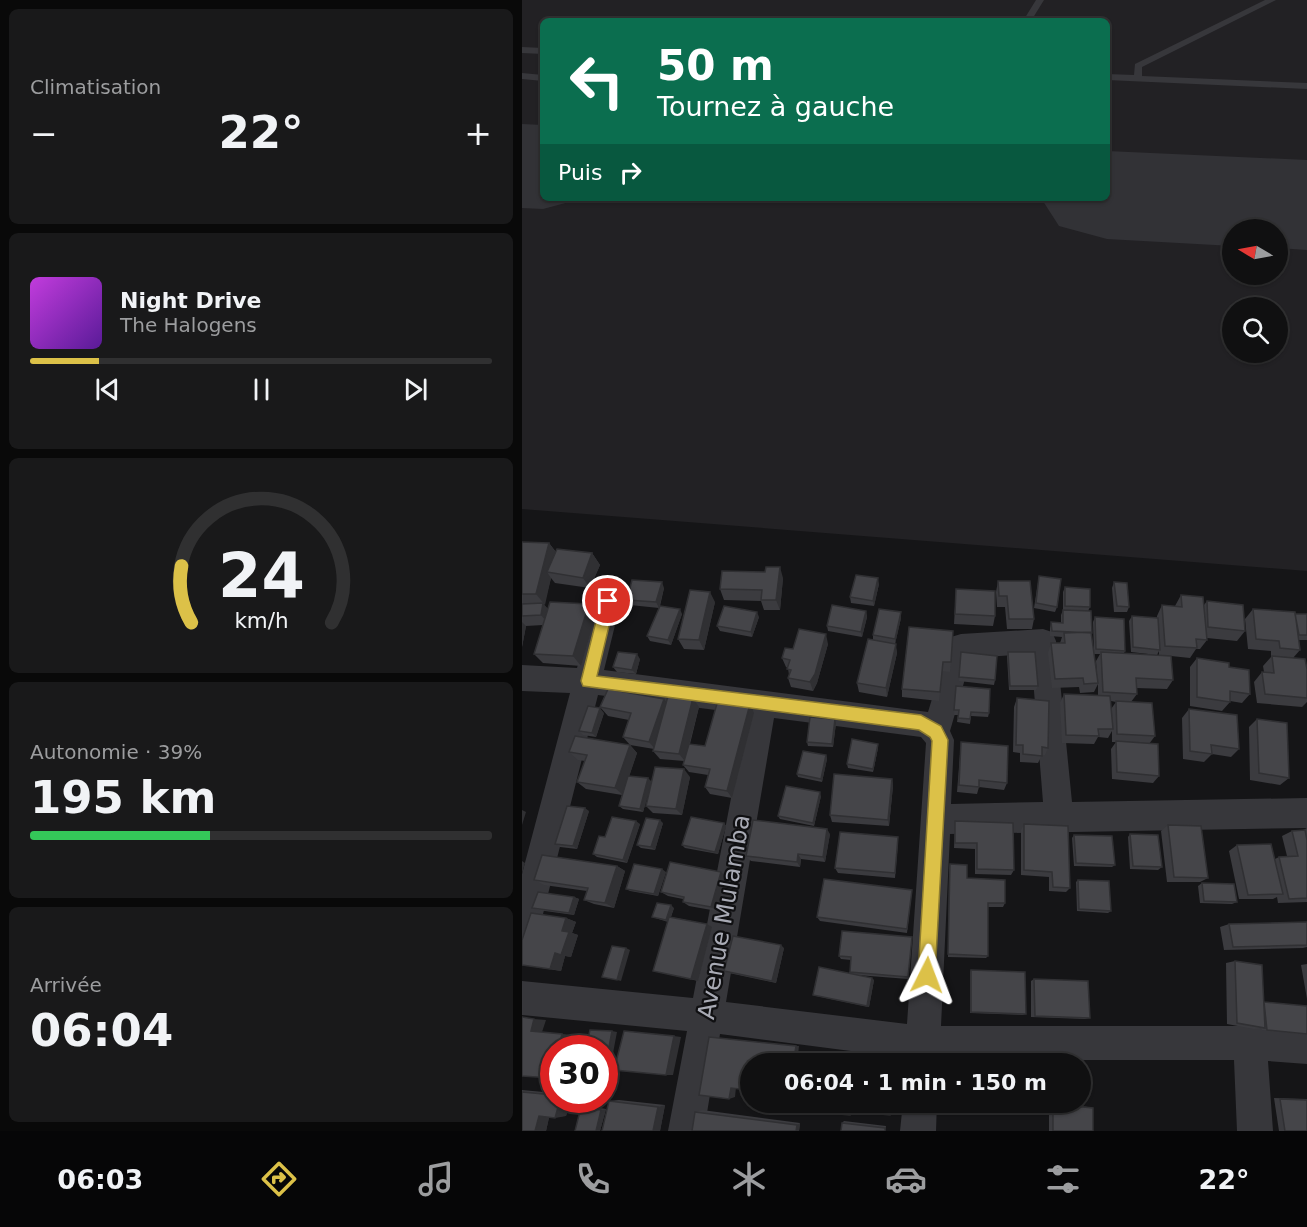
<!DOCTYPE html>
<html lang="fr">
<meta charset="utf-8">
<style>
body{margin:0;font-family:"DejaVu Sans",sans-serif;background:#19191a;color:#f1f3f6;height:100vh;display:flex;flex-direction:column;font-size:22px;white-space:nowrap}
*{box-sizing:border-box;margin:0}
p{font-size:20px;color:#9c9d9f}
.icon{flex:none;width:33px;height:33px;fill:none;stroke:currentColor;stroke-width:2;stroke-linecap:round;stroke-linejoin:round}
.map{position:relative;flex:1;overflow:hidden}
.drawer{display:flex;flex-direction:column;gap:9px;padding:9px;background:#090909;width:522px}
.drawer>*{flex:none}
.hud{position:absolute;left:18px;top:18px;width:570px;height:183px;border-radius:9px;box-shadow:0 2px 4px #0004,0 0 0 2px #303031;background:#0b6e4f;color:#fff;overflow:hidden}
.needle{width:39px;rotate:280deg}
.tools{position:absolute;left:700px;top:219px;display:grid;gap:12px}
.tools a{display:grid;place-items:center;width:66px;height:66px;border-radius:50%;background:#101011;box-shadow:0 2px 4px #0004,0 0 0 2px #303031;font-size:30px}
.speed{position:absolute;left:18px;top:1035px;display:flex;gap:12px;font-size:30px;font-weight:700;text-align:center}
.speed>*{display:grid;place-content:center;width:78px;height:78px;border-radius:50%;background:#101011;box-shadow:0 2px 4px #0004,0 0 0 2px #303031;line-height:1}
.speed .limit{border:9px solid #d22;background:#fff;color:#111}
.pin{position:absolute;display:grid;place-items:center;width:51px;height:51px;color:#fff;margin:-26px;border:3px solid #fff;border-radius:50%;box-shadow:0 2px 6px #0007}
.me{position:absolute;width:66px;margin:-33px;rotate:3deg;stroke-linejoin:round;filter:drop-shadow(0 0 4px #0008)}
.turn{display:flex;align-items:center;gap:21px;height:126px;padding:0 18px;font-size:27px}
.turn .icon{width:78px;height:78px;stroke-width:2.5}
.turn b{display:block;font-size:42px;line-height:51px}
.then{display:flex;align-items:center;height:57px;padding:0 18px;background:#0003;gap:12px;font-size:22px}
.big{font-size:45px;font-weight:700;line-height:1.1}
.drawer .widget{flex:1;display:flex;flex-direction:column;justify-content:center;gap:9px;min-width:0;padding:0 21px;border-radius:9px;background:#19191a}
.drawer .dial{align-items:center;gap:0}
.dial svg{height:156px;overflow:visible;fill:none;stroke:#303031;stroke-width:7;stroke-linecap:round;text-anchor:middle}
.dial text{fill:#f1f3f6;stroke:none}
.song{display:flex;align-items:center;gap:18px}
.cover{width:72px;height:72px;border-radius:9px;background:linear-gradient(135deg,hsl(290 70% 55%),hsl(270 70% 35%))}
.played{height:6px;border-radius:3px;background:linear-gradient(90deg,#dcc148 15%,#303031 15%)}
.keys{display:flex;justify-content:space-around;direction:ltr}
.heat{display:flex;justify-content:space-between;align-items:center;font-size:33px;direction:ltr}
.charge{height:9px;border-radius:4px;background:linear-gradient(90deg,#34c759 39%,#303031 0)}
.trip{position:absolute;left:218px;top:1053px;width:351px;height:60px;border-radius:30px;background:#101011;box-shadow:0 2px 4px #0004,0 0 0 2px #303031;font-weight:700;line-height:60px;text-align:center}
.tab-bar{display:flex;height:96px;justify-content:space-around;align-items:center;background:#060607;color:#9c9d9f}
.tab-bar .icon{width:42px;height:42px}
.tab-bar .current{color:#dcc148}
.tab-bar b{font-size:27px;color:#f1f3f6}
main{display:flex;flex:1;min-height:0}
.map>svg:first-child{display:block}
.built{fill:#222124;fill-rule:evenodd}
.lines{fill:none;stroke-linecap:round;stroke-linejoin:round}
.runway{fill:#323236;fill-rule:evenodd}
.lane{fill:#37373b;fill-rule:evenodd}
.street{fill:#37373b;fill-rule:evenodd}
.wall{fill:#3b3b3f;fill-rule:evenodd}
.shaded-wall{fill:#303033}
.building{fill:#454549;stroke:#303033;stroke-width:1.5}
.route{fill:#dcc148;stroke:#8f7d2f;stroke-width:1.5}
.labels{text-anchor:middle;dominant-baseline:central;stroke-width:4.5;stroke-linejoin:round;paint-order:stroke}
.near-street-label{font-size:24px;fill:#a9abb5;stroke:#101012}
</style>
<main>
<section class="drawer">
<div class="widget"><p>Climatisation</p>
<div class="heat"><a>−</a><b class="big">22°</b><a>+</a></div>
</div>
<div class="widget">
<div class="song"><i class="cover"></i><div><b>Night Drive</b><p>The Halogens</p></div></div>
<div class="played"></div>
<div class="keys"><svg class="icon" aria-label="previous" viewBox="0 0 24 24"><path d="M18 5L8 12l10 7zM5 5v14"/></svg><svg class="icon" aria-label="pause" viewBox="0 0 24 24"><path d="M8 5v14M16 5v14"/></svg><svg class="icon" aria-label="next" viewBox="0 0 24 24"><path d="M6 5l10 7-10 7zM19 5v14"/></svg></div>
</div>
<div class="widget dial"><svg viewBox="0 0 100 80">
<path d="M14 69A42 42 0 1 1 86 69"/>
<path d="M14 69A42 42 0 0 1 9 40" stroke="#dcc148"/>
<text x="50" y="56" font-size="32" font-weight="700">24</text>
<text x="50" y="72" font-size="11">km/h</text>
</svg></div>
<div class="widget"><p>Autonomie · 39%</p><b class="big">195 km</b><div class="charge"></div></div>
<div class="widget"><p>Arrivée</p><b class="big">06:04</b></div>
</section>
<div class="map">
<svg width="785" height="1131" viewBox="0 0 785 1131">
<rect width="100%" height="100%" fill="#151517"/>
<path class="built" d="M0 0H785V571L0 509ZM21 21H585V198H21ZM711 230H756V274H711ZM711 308H756V352H711Z"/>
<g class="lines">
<path class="runway" d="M0 124 21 125V198H62L21 209 0 208Z
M585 151 785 160V250L756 248V230H711V246L585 239 537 226 519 198H585Z"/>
<path class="lane" d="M514 0H522L509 21H501Z
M743 0H754L620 67V76L785 83V89L585 80V74L612 75 613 64Z
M0 47 21 48V54L0 53Z
M0 73 21 75V81L0 79Z"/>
<path class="street" d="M86 589 95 593 99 601 82 670 406 712 429 637 439 634 521 629 530 632 534 641 550 802 785 798V828L428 834 419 1026H728L785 1030V1064L746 1061 751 1131H715L712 1060H417V1064H383V1058L198 1034 182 1131H146L165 1031 0 1015V981L171 998 225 714 76 695 16 934 11 945 0 950V874L48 693 0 691V665L55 668 73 601 77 593ZM509 654 521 802 429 804 432 740 428 731 449 658ZM252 718 399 737 404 743 385 1024 204 1002Z
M381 1102H415L414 1131H378Z"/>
</g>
<path class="wall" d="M0 542 27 543 34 552 70 553 78 565 68 588 33 583 29 578 22 605 26 609 67 604 74 614 59 666 21 663 12 654 21 625 4 626 0 647Z
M243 572 261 578 258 610H242L239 601 202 600 198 589Z
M517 576 535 607 533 612 512 608Z
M476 581 512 619 510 629H485L483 607H475L474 592Z
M592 582 607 607 605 612H592L590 588Z
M357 584 352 606 329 603 328 597Z
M543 587 568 607 566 611 572 653 571 622 573 617 603 651 602 653 637 655V651L635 655 609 652 607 621 610 616 635 618V616L640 605 653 606 659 595 682 605 685 601 723 631 715 641 685 638V640L678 649H674L668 658 649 656 651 680 645 689 614 688 615 694 609 702 633 736 627 744 637 776 631 783 590 779 589 749 594 742H590V731L586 738 576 737 572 744 540 743 538 703 542 694 576 695V684L572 692 558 693 557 687 530 688 526 653 529 643H538L540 637 528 636V628L529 622 539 623V615L541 610V592ZM572 654H578L574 661 575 678ZM589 701 594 702 589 709Z
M142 588 138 606 160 614 149 645 128 641 125 636 137 608 108 605 105 600Z
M434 589 473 616 471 626 432 624Z
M193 602 182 650 162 649 156 639Z
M731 609 773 614H785V640H777L778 650 771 658 785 669V702L780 707 735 703 732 682 740 672H742L741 666 749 657V651L726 649 723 619Z
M344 611 345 617 340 637 306 631 305 626Z
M237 617 230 637 198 631 195 626Z
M379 618 373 644 375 653 365 697 337 692 335 683 351 640V635Z
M431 631 428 672 420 671 417 701 380 697V689Z
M306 644 295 683 291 691 269 687 266 678 267 675 266 668 264 667 260 658 271 649Z
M439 652 473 680 472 685 437 681Z
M486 652 516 686 514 690H487L485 657Z
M675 658 707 667 728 694 720 703 708 701V702L700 711 668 706V667Z
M118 659 114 674 95 672 91 667Z
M434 686 467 713 466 717 449 716 448 724 435 722 436 715H432Z
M495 698 526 748 523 755H520L516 763 498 762V753L491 752 492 707Z
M142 699 144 702 177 707 168 744 183 746 232 713 210 798 188 794 183 787 186 775 167 772 161 765 162 761 138 759 131 751 132 749 108 745 115 753 107 776 129 782 168 777 160 815 131 813 124 806 127 791 121 812 101 809 97 806 100 795 64 789 55 782 63 761 56 760 47 752 108 745 101 737 107 720 86 716 78 707Z
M667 709 717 749 709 757 690 754 682 762 661 759 660 718Z
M82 713 74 737 61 735 57 731Z
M313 719 314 723 311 747 286 746 285 742Z
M735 719 767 778 758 785 728 780 727 727Z
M439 742 485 783 482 790 457 787 455 794 435 792Z
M356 744V748L351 772 326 768 325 764Z
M304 755 305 759 300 782 276 777 275 774Z
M370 779 371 786 367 826 310 822 308 815Z
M299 796 292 826 258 819 256 816Z
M67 811 55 849 38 847 33 844Z
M433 821 492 870 489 875 453 874V849L432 848Z
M141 823 133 850 119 848 115 845Z
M202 823 204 826 196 854 163 848 160 845Z
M118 824 105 863 75 857 71 854 83 837Z
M502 824 548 888 544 892 527 891V877L499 875V830Z
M646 825 686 878 678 882H645L639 831Z
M785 828V902L756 903 755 897 751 899H717L707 851 715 845 753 859 757 857 765 856 760 836 770 831 781 830Z
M308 834 303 862 279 859 278 867 229 861 224 856Z
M608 834 640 867 636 870 608 869 606 837Z
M552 835 593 865 590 867 552 866 550 838Z
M376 843 373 878 316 873 313 868Z
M428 864 445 878 483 903 481 907H466V956L464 958 426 957 427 869Z
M95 866 103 871 92 908 72 904 62 900 65 891 22 885 12 880Z
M144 872 136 896 108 891 104 889Z
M199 872 204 877 195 911 167 906 161 902V899L146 896 139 892Z
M556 880 589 911 586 913 555 911 554 882Z
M680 883 715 902 710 904 678 903 676 886Z
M390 890 385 933 298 921 295 917Z
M52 897 57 899 52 915 16 910 10 908Z
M152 908 149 917 185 924 190 927 176 981 131 971 146 922 130 917Z
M44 918 54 922 50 933 56 935 49 957 43 956 39 971 0 965V940Z
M785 922V947L781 948 702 950 698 927 707 924Z
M390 937 386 979 335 975 352 980 347 1007 294 996 291 995 329 974 328 972 329 960 319 959 317 956Z
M262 948 254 983 207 973 202 971Z
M713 961 741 1002 785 1006V1035L740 1030 739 1028 732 1029 705 1024 704 963Z
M785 964V999L779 965Z
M449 970 504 1014 501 1015 448 1013V972Z
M512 979 568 1018 563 1019 509 1017V981Z
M0 1090 32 1093V1100H49L44 1116 27 1117 24 1131H0Z
M752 1098 785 1099V1131H757Z
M97 1100 143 1105 138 1131 87 1101Z
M527 1102 566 1107 571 1108V1131H527Z
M64 1106 84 1109 78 1131 59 1107Z
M180 1110 278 1123 277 1131 173 1112Z
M322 1121 364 1126 363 1131H319L320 1123Z"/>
<path class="shaded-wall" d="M27 543 35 554 25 572 29 578 23 605 14 594Z
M70 553 78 565 68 588 61 578Z
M258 567 261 578 258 610 254 600Z
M356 578 357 584 352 606 351 601Z
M140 582 142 588 137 608 134 602Z
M188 592 193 602 182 650 177 640Z
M21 603 29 613 27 625 19 615Z
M67 604 74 614 59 666 51 656Z
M158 609 160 614 149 645 146 640Z
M344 611 345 617 340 637 339 632Z
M235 612 237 617 230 637 229 632Z
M379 612V618L373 644V639Z
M0 622 4 626 0 647Z
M304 634 306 644 295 683 291 691 288 682Z
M374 644 375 653 365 697 364 688Z
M115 654 118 659 114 674 110 670Z
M171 698 177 707 163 761 157 754Z
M142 699 149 708 134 750 127 742Z
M228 704 232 713 210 798 205 791Z
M78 708 82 713 74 737 70 733Z
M313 719 314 723 311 747 310 744Z
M356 744V748L351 772V769Z
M108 745 115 753 101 795 93 788Z
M304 755 305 759 300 782 299 779Z
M162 769 168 777 160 815 154 809Z
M126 778 130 782 121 812 118 809Z
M370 779 371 786 367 826 366 820Z
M298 792 299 796 292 826 291 823Z
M63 808 67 811 55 849 51 846Z
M0 810 4 812 0 825Z
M138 820 141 823 133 850 129 847Z
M114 821 118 824 105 863 101 860Z
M202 823 204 826 196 854 193 852Z
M305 829 308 834 303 862 301 857Z
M276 854 279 859 278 867 275 862Z
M0 861 3 863 0 874Z
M95 866 103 871 92 908 83 903Z
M140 869 144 872 136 896 132 894Z
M199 872 204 877 195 911 189 907Z
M52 897 57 899 52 915 47 913Z
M149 905 152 908 147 922 144 920Z
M44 918 54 922 50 933 56 935 49 957 39 955 40 931Z
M185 924 190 927 176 981 169 979Z
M259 945 262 948 254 983 250 981Z
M104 948 108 950 99 981 95 980Z
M33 953 43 956 39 971 28 969Z
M350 978 352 980 347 1007 345 1006Z
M12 1019 24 1020 20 1032 9 1031Z
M90 1031 95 1032 88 1069H83Z
M40 1034 51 1035 48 1048 37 1047Z
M152 1036 159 1037 151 1075H144Z
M274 1046H277L275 1064H271Z
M214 1087 213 1097 207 1099 209 1088Z
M38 1100H49L44 1116 33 1118Z
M329 1102H331L330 1113 328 1115Z
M143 1105 138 1131H131L136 1107Z
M84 1109 78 1131H74L79 1110Z
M28 1114 24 1131H13L17 1116Z
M278 1123 277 1131H274L275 1125Z"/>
<path class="building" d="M0 542 27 543 14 594H0Z
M35 549 70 553 61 578 25 572Z
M244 567H258L254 600H239L240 590 198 589 200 571 243 572Z
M334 575 356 578 351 601 328 597Z
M517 576 539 579 535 607 514 603Z
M110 580 140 582 134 602 105 600Z
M476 581H508L512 619H487L485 596H477Z
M592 582 605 583 607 607 595 606Z
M543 587 568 589V607L543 606Z
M434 589 473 591V616L433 614Z
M168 590 188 592 177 640 156 639Z
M659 595 681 597 685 640 674 639 675 648 643 646 640 605 660 607Z
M685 601 721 605 723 631 686 627Z
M28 602 67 604 51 656 12 654Z
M21 603 19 615 0 616V604Z
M310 605 344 611 339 632 305 626Z
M138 606 158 609 146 640 125 636Z
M202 606 235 612 229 632 195 626Z
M357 609 379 612 373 639 351 635Z
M731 609 773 612 778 650 758 648 757 641 734 639Z
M541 610 569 611 570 633 530 631 529 622 541 623Z
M773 614H785V635H777Z
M610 616 636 618 638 650 611 647Z
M573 617 602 619 603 651 574 649Z
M387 627 431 631 429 662H421L418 692 380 689Z
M277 629 304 634 293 674 288 682 266 678 269 670 265 669 268 660 260 658 263 648 271 649Z
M569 632 576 683 562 684 561 678 533 679 529 643H543L542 633Z
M346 639 374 644 364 688 335 683Z
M96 652 115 654 110 670 91 667Z
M439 652 475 656 473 680 437 677Z
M486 652H513L516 686H488Z
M579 652 649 656 651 680 614 678 615 694 581 692Z
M750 656 783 659 785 669V698L743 694 740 672 752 673Z
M675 658 707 663V667L727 670 728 694 708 691V702L675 697Z
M434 686 468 689 467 713 449 712 448 719 436 718 437 710H432Z
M86 689 142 699 127 742 101 737 109 713 78 707Z
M542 694 588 696 591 729H576L577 736 544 735Z
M146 696 171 698 157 754 131 751Z
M495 698 527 701 526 748 520 747V756L501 754V745H494Z
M196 700 228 704 205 791 183 787 188 769 161 765 167 744 183 746Z
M594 701 630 703 633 736 595 734Z
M66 706 78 708 70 733 57 731Z
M667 709 715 715 717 749 689 745 690 754 668 751Z
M288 717 313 719 310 744 285 742Z
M735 719 765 723 767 778 737 773Z
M53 736 108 745 93 788 55 782 65 755 47 752Z
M330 739 356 744 351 769 325 764Z
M594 741 636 744 637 776 595 772Z
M439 742 486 746 485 783 457 780V787L437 785Z
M281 751 304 755 299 779 275 774Z
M133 767 162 769 154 809 124 806Z
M312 774 370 779 366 820 308 815Z
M106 776 126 778 118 809 97 806Z
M264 786 298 792 291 823 256 816Z
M45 806 63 808 51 846 33 844Z
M90 817 114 821 101 860 71 854 77 836 83 837Z
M169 817 202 823 193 852 160 845Z
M124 818 138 820 129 847 115 845Z
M231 820 305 829 301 857 276 854 275 862 224 856Z
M433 821 491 823 492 870 455 869V843H433Z
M502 824 546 826 548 888 531 887 530 872 502 870Z
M646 825 679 826 686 878 652 877Z
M783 830 785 840V898L767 899 757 857 776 856 770 831Z
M318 832 376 837 373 873 313 868Z
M608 834 636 835 640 867 611 866Z
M552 835 590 836 593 865 554 863Z
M749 844 761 894 726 895 715 845Z
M20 855 95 866 83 903 62 900 66 888 12 880Z
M148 862 199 872 189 907 161 902 162 897 139 892Z
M112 864 140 869 132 894 104 889Z
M428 864 445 865V878L483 880V903H466V956L426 954Z
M302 879 390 890 385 929 295 917Z
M556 880 587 881 589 911 557 909Z
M680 883 712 884 715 902 682 901Z
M16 892 52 897 47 913 10 908Z
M135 903 149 905 144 920 130 917Z
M9 913 44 918 40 931 47 932 39 955 33 953 28 969 0 965V940Z
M147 917 185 924 169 979 131 971Z
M785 922V945L711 947 707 924Z
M320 931 390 937 386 977 328 972 329 957 317 956Z
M211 936 259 945 250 981 202 971Z
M90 946 104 948 95 980 80 977Z
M713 961 740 965 743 1028 715 1023Z
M297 967 350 978 345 1006 291 995Z
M449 970 503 972 504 1014 449 1012Z
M512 979 566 981 568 1018 513 1016Z
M742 1002 785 1006V1034L745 1030Z
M0 1017 12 1019 9 1031 40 1034 37 1047 50 1048H32V1068L29 1078 0 1076Z
M68 1030 90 1031 83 1069 82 1048H64Z
M102 1031 152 1036 144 1075 92 1070Z
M187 1037 274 1046 271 1064H228V1090L209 1088 207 1099 177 1095Z
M300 1057 333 1060V1064H299Z
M501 1058 535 1059V1064H501Z
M438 1061H493V1064H438Z
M0 1092 32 1095V1100H38L33 1118 17 1116 13 1131H0Z
M758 1099 785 1100V1131H763Z
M87 1101 136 1107 131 1131H80Z
M295 1102H329L328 1115 294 1112Z
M339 1102H369L368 1115 338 1112Z
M531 1104 571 1108V1131H531Z
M59 1107 79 1110 74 1131H53Z
M173 1112 275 1125 274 1131H170Z
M320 1123 363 1128V1131H319Z"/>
<path class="route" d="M86 594 91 596 93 601 75 676 399 715 419 726 426 740 413 975 411 982 405 984 398 982 396 975 410 741 408 737 397 730 61 686 59 681 79 601 81 596Z"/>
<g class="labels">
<g class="near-street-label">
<text transform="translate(202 917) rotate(-80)">Avenue Mulamba</text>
</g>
</g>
</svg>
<div class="tools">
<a><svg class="needle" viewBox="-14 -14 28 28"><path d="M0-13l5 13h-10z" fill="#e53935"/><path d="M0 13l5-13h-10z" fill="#9c9d9f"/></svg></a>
<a><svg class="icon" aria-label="search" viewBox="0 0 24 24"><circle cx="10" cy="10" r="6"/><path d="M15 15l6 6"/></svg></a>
</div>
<div class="speed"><div class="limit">30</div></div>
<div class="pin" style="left:86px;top:601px;background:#d93025"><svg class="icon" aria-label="arrive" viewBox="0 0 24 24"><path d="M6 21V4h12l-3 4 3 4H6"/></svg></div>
<svg class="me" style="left:405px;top:975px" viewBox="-20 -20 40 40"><path d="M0-17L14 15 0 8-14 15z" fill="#dcc148" stroke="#fff" stroke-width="4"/></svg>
<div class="trip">06:04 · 1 min · 150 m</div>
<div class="hud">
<div class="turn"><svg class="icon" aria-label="left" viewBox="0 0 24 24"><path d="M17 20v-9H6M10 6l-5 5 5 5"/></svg><div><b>50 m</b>Tournez à gauche</div></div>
<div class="then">Puis<svg class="icon" aria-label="right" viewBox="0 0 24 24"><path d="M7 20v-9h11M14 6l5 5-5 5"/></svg></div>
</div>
</div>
</main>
<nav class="tab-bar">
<b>06:03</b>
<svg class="icon current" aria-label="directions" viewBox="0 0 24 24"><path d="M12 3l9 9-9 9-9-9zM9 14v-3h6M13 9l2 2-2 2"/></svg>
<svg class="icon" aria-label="music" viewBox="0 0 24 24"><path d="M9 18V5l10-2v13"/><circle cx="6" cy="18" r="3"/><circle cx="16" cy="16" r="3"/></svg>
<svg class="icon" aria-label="phone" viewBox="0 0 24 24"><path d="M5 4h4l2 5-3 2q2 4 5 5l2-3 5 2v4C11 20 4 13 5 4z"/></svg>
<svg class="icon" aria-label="climate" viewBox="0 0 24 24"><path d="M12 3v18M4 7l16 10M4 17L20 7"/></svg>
<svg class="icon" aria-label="car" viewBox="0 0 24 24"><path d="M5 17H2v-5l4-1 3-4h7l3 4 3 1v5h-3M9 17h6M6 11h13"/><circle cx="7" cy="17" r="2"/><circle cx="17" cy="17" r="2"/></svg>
<svg class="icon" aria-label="filters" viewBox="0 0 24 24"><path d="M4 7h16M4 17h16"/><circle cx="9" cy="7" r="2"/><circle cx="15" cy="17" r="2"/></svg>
<b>22°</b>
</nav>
